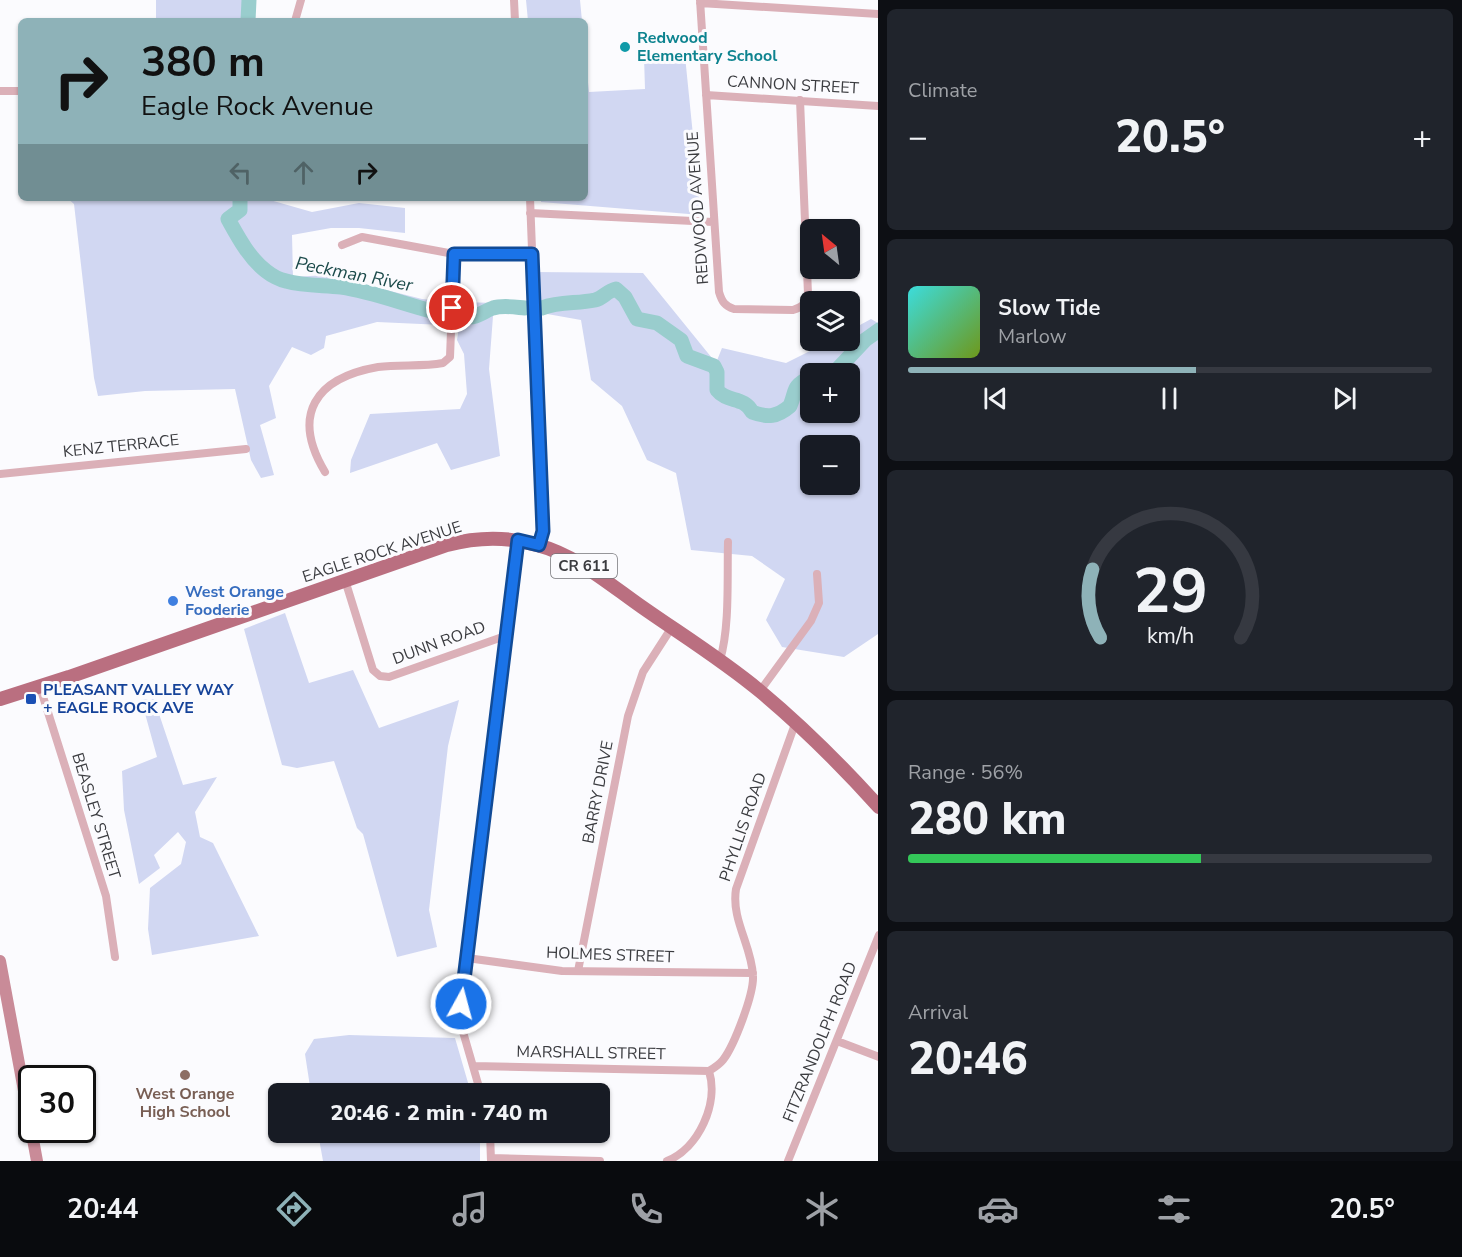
<!DOCTYPE html>
<meta charset="utf-8">
<style>
body{margin:0;font-family:"Nunito Sans",sans-serif;background:#20242c;color:#f1f3f6;height:100vh;display:flex;flex-direction:column;font-size:22px;white-space:nowrap}
*{box-sizing:border-box;margin:0}
p{font-size:20px;color:#9ea1a6}
.icon{flex:none;width:33px;height:33px;fill:none;stroke:currentColor;stroke-width:2;stroke-linecap:round;stroke-linejoin:round}
.map{position:relative;flex:1;overflow:hidden}
.panel{display:flex;flex-direction:column;gap:9px;padding:9px;background:#0d0f14;width:584px}
.panel>*{flex:none}
.banner{position:absolute;left:18px;top:18px;width:570px;height:183px;border-radius:9px;box-shadow:0 2px 4px #0004;background:#8eb2b8;color:#111;overflow:hidden}
.needle{width:39px;rotate:331deg}
.tools{position:absolute;left:800px;top:219px;display:grid;gap:12px}
.tools a{display:grid;place-items:center;width:60px;height:60px;border-radius:9px;background:#171b24;box-shadow:0 2px 4px #0004;font-size:30px}
.speed{position:absolute;left:18px;top:1065px;display:flex;gap:12px;font-size:30px;font-weight:700;text-align:center}
.speed>*{display:grid;place-content:center;width:78px;height:78px;border-radius:50%;background:#171b24;box-shadow:0 2px 4px #0004;line-height:1}
.speed .limit{border:3px solid #111;border-radius:9px;background:#fff;color:#111}
.pin{position:absolute;display:grid;place-items:center;width:51px;height:51px;color:#fff;margin:-26px;border:3px solid #fff;border-radius:50%;box-shadow:0 2px 6px #0007}
.me{position:absolute;width:66px;margin:-33px;rotate:7deg;stroke-linejoin:round;filter:drop-shadow(0 0 4px #0008)}
.turn{display:flex;align-items:center;gap:21px;height:126px;padding:0 24px;font-size:27px}
.turn .icon{width:78px;height:78px;stroke-width:2.5}
.turn b{display:block;font-size:42px;line-height:51px}
.lanes{display:flex;align-items:center;height:57px;padding:0 24px;background:#0003;justify-content:center;gap:30px;direction:ltr}
.lanes .off{opacity:.35}
.big{font-size:45px;font-weight:800;line-height:1.1}
.panel .widget{flex:1;display:flex;flex-direction:column;justify-content:center;gap:9px;min-width:0;padding:0 21px;border-radius:9px;background:#20242c}
.panel .dial{align-items:center;gap:0}
.dial svg{height:156px;overflow:visible;fill:none;stroke:#363941;stroke-width:7;stroke-linecap:round;text-anchor:middle}
.dial text{fill:#f1f3f6;stroke:none}
.song{display:flex;align-items:center;gap:18px}
.cover{width:72px;height:72px;border-radius:9px;background:linear-gradient(135deg,hsl(180 70% 55%),hsl(80 70% 35%))}
.played{height:6px;border-radius:3px;background:linear-gradient(90deg,#8eb2b8 55%,#363941 55%)}
.keys{display:flex;justify-content:space-around;direction:ltr}
.heat{display:flex;justify-content:space-between;align-items:center;font-size:33px;direction:ltr}
.charge{height:9px;border-radius:4px;background:linear-gradient(90deg,#34c759 56%,#363941 0)}
.trip{position:absolute;left:268px;top:1083px;width:342px;height:60px;border-radius:9px;background:#171b24;box-shadow:0 2px 4px #0004;font-weight:800;line-height:60px;text-align:center}
.dock{display:flex;height:96px;justify-content:space-around;align-items:center;background:#090b0e;color:#9ea1a6}
.dock .icon{width:42px;height:42px}
.dock .selected{color:#8eb2b8}
.dock b{font-size:27px;color:#f1f3f6}
main{display:flex;flex:1;min-height:0}
.map>svg:first-child{display:block}
.green{fill:#d1d7f2;fill-rule:evenodd}
.lines{fill:none;stroke-linecap:round;stroke-linejoin:round}
.river{stroke:#99cdcd;stroke-width:15}
.minor{stroke:#dbb0b8;stroke-width:8}
.secondary{stroke:#c98b98;stroke-width:12}
.primary{stroke:#ba6f80;stroke-width:14}
.route-casing{stroke:#114b97;stroke-width:15}
.route{stroke:#1a73e8;stroke-width:10}
.culture-dot{fill:#0f9aa8;stroke:#fbfbfe;stroke-width:2}
.shop-dot{fill:#3f7fe0;stroke:#fbfbfe;stroke-width:2}
.transit-dot{fill:#1a4fb4;stroke:#fbfbfe;stroke-width:2}
.education-dot{fill:#8d6e63;stroke:#fbfbfe;stroke-width:2}
.labels{text-anchor:middle;dominant-baseline:central;stroke-width:6;stroke-linejoin:round;paint-order:stroke}
.shield{fill:#fbfbfe;stroke:#757579;stroke-width:1.5}
.shield-label{font-size:15px;font-weight:bold;fill:#3b3c40}
.culture-label{font-size:16px;font-weight:bold;fill:#0d838f;stroke:#fbfbfe;text-anchor:start}
.street-label{font-size:16px;fill:#3b3c40;stroke:#fbfbfe}
.shop-label{font-size:16px;font-weight:bold;fill:#366cbe;stroke:#fbfbfe;text-anchor:start}
.transit-label{font-size:16px;font-weight:bold;fill:#164399;stroke:#fbfbfe;text-anchor:start}
.education-label{font-size:16px;font-weight:bold;fill:#785e54;stroke:#fbfbfe}
.water-label{font-size:18px;font-style:italic;fill:#1c4b4b;stroke:#fbfbfe}
</style>
<main>
<div class="map">
<svg width="879" height="1161" viewBox="0 0 879 1161">
<rect width="100%" height="100%" fill="#fbfbfe"/>
<path class="green" d="M156 0H250V21H156Z
M526 0H580L582 21H528Z
M585 54 589 92 645 89 644 57 685 56 701 215 541 202V198H585Z
M67 198H263L312 212 359 203 405 208V233L359 228H331L292 235 293 277 327 275 422 299 442 301 443 325 377 322 326 336 324 348 311 355 292 347 269 386 276 418 260 425 274 475 261 478 251 460 235 389 145 391 98 396 94 378 74 204Z
M535 272 643 273 716 363 722 348 786 363 830 341 849 340V331L871 319 878 323V634L844 657 782 647 766 620 785 579 752 556 691 550 676 473 647 460 622 406 591 380 581 320 536 312ZM810 374H849V412H810ZM810 446H849V484H810Z
M463 302 494 303 489 369 500 456 451 470 437 443 350 473 351 460 370 414 460 409 467 394 464 354 457 340Z
M285 613 309 683 353 670 379 728 459 700 448 746 429 910 437 947 397 957 363 834 357 828 334 761 297 768 282 765 244 629Z
M141 699H154L183 785 217 777 195 812 200 837 213 843 259 936 152 955 148 929 150 888 181 864 186 842 178 832 154 855 160 868 139 884 124 810 122 771 157 757Z
M349 1035 455 1038 471 1093H311L305 1054 314 1039Z
M318 1133H480V1161H323Z"/>
<g class="lines">
<path class="river" d="M248 21 249 0
M240 198V210L228 219C238 237 249 258 266 271 271 275 280 280 286 281 304 286 323 285 341 287 384 293 424 314 467 317 477 318 484 311 493 308 503 305 514 307 525 308
M542 308C560 301 577 304 595 300 603 298 607 291 616 289L625 297 637 319 657 323 681 340 687 356 714 366 717 372V390C727 403 744 396 752 412 768 418 777 417 790 406 797 389 791 388 810 377
M833 374 865 340 879 330"/>
<path class="minor" d="M514 0 515 21
M700 0 719 292C722 302 725 306 734 309L793 310C802 307 806 304 808 294L800 100
M700 3 879 14
M295 21 301 0
M0 91H21
M706 95 879 106
M530 198 543 531 539 545
M530 213 713 222
M342 245 362 237 454 254H532
M325 472C291 415 315 378 378 367 400 364 422 367 443 363L450 357 454 254
M0 474 246 449
M345 580 373 670 380 676 389 677 508 635
M720 660C730 627 727 577 728 542
M40 687 106 896 115 957
M760 691 811 621 819 603 817 574
M467 958 562 971 753 973
M578 971 628 716 643 672 672 627
M837 1041 879 1057
M473 1066 709 1071
M709 1071C714 1068 719 1065 723 1060 734 1046 754 994 753 976 752 946 731 920 736 889L795 724
M481 1094 461 1025V1004L518 540
M490 1132 491 1161
M491 1158 600 1161
M667 1161C699 1148 719 1103 709 1071
M788 1161 879 935"/>
<path class="secondary" d="M0 961 37 1161"/>
<path class="primary" d="M0 699 69 677 447 545C477 537 506 536 537 545 576 555 609 584 642 607 682 635 724 661 761 692 803 727 842 766 879 807"/>
</g>
<g class="lines">
<defs>
<path id="route" d="M452 308 454 254H532L543 531 539 545 518 540 461 1004"/>
</defs>
<use href="#route" class="route-casing"/>
<use href="#route" class="route"/>
</g>
<circle class="culture-dot" cx="625" cy="47" r="6"/>
<circle class="shop-dot" cx="173" cy="601" r="6"/>
<rect class="transit-dot" x="25" y="693" width="12" height="12" rx="3"/>
<circle class="education-dot" cx="185" cy="1075" r="6"/>
<g class="labels">
<rect class="shield" x="551" y="554" width="66" height="24" rx="4.5"/>
<g class="shield-label">
<text x="584" y="566">CR 611</text>
</g>
<g class="culture-label">
<text x="637" y="38">Redwood<tspan x="637" dy="18">Elementary School</tspan></text>
</g>
<g class="street-label">
<text transform="translate(793 85) rotate(3)">CANNON STREET</text>
<text transform="translate(698 208) rotate(-94)">REDWOOD AVENUE</text>
<text transform="translate(121 446) rotate(-6)">KENZ TERRACE</text>
<text transform="translate(382 552) rotate(-18)">EAGLE ROCK AVENUE</text>
<text transform="translate(439 643) rotate(-20)">DUNN ROAD</text>
<text transform="translate(598 792) rotate(-79)">BARRY DRIVE</text>
<text transform="translate(96 816) rotate(73)">BEASLEY STREET</text>
<text transform="translate(743 827) rotate(-71)">PHYLLIS ROAD</text>
<text transform="translate(610 955) rotate(2)">HOLMES STREET</text>
<text transform="translate(820 1042) rotate(-68)">FITZRANDOLPH ROAD</text>
<text transform="translate(591 1053) rotate(1)">MARSHALL STREET</text>
</g>
<g class="shop-label">
<text x="185" y="592">West Orange<tspan x="185" dy="18">Fooderie</tspan></text>
</g>
<g class="transit-label">
<text x="43" y="690">PLEASANT VALLEY WAY<tspan x="43" dy="18">+ EAGLE ROCK AVE</tspan></text>
</g>
<g class="education-label">
<text x="185" y="1094">West Orange<tspan x="185" dy="18">High School</tspan></text>
</g>
<g class="water-label">
<text transform="translate(354 274) rotate(11)">Peckman River</text>
</g>
</g>
</svg>
<div class="tools">
<a><svg class="needle" viewBox="-14 -14 28 28"><path d="M0-13l5 13h-10z" fill="#e53935"/><path d="M0 13l5-13h-10z" fill="#9ea1a6"/></svg></a>
<a><svg class="icon" aria-label="layers" viewBox="0 0 24 24"><path d="M12 4l9 5-9 5-9-5zM3 14l9 5 9-5"/></svg></a>
<a>+</a>
<a>−</a>
</div>
<div class="speed"><div class="limit">30</div></div>
<div class="pin" style="left:452px;top:308px;background:#d93025"><svg class="icon" aria-label="arrive" viewBox="0 0 24 24"><path d="M6 21V4h12l-3 4 3 4H6"/></svg></div>
<svg class="me" style="left:461px;top:1004px" viewBox="-20 -20 40 40"><circle r="17" fill="#1a73e8" stroke="#fff" stroke-width="3"/><path d="M0-11L8 9 0 5-8 9z" fill="#fff"/></svg>
<div class="trip">20:46 · 2 min · 740 m</div>
<div class="banner">
<div class="turn"><svg class="icon" aria-label="right" viewBox="0 0 24 24"><path d="M7 20v-9h11M14 6l5 5-5 5"/></svg><div><b>380 m</b>Eagle Rock Avenue</div></div>
<div class="lanes"><svg class="icon off" aria-label="left" viewBox="0 0 24 24"><path d="M17 20v-9H6M10 6l-5 5 5 5"/></svg><svg class="icon off" aria-label="ahead" viewBox="0 0 24 24"><path d="M12 20V5M6 11l6-6 6 6"/></svg><svg class="icon" aria-label="right" viewBox="0 0 24 24"><path d="M7 20v-9h11M14 6l5 5-5 5"/></svg></div>
</div>
</div>
<section class="panel">
<div class="widget"><p>Climate</p>
<div class="heat"><a>−</a><b class="big">20.5°</b><a>+</a></div>
</div>
<div class="widget">
<div class="song"><i class="cover"></i><div><b>Slow Tide</b><p>Marlow</p></div></div>
<div class="played"></div>
<div class="keys"><svg class="icon" aria-label="previous" viewBox="0 0 24 24"><path d="M18 5L8 12l10 7zM5 5v14"/></svg><svg class="icon" aria-label="pause" viewBox="0 0 24 24"><path d="M8 5v14M16 5v14"/></svg><svg class="icon" aria-label="next" viewBox="0 0 24 24"><path d="M6 5l10 7-10 7zM19 5v14"/></svg></div>
</div>
<div class="widget dial"><svg viewBox="0 0 100 80">
<path d="M14 69A42 42 0 1 1 86 69"/>
<path d="M14 69A42 42 0 0 1 10 34" stroke="#8eb2b8"/>
<text x="50" y="56" font-size="32" font-weight="700">29</text>
<text x="50" y="72" font-size="11">km/h</text>
</svg></div>
<div class="widget"><p>Range · 56%</p><b class="big">280 km</b><div class="charge"></div></div>
<div class="widget"><p>Arrival</p><b class="big">20:46</b></div>
</section>
</main>
<nav class="dock">
<b>20:44</b>
<svg class="icon selected" aria-label="directions" viewBox="0 0 24 24"><path d="M12 3l9 9-9 9-9-9zM9 14v-3h6M13 9l2 2-2 2"/></svg>
<svg class="icon" aria-label="music" viewBox="0 0 24 24"><path d="M9 18V5l10-2v13"/><circle cx="6" cy="18" r="3"/><circle cx="16" cy="16" r="3"/></svg>
<svg class="icon" aria-label="phone" viewBox="0 0 24 24"><path d="M5 4h4l2 5-3 2q2 4 5 5l2-3 5 2v4C11 20 4 13 5 4z"/></svg>
<svg class="icon" aria-label="climate" viewBox="0 0 24 24"><path d="M12 3v18M4 7l16 10M4 17L20 7"/></svg>
<svg class="icon" aria-label="car" viewBox="0 0 24 24"><path d="M5 17H2v-5l4-1 3-4h7l3 4 3 1v5h-3M9 17h6M6 11h13"/><circle cx="7" cy="17" r="2"/><circle cx="17" cy="17" r="2"/></svg>
<svg class="icon" aria-label="filters" viewBox="0 0 24 24"><path d="M4 7h16M4 17h16"/><circle cx="9" cy="7" r="2"/><circle cx="15" cy="17" r="2"/></svg>
<b>20.5°</b>
</nav>
